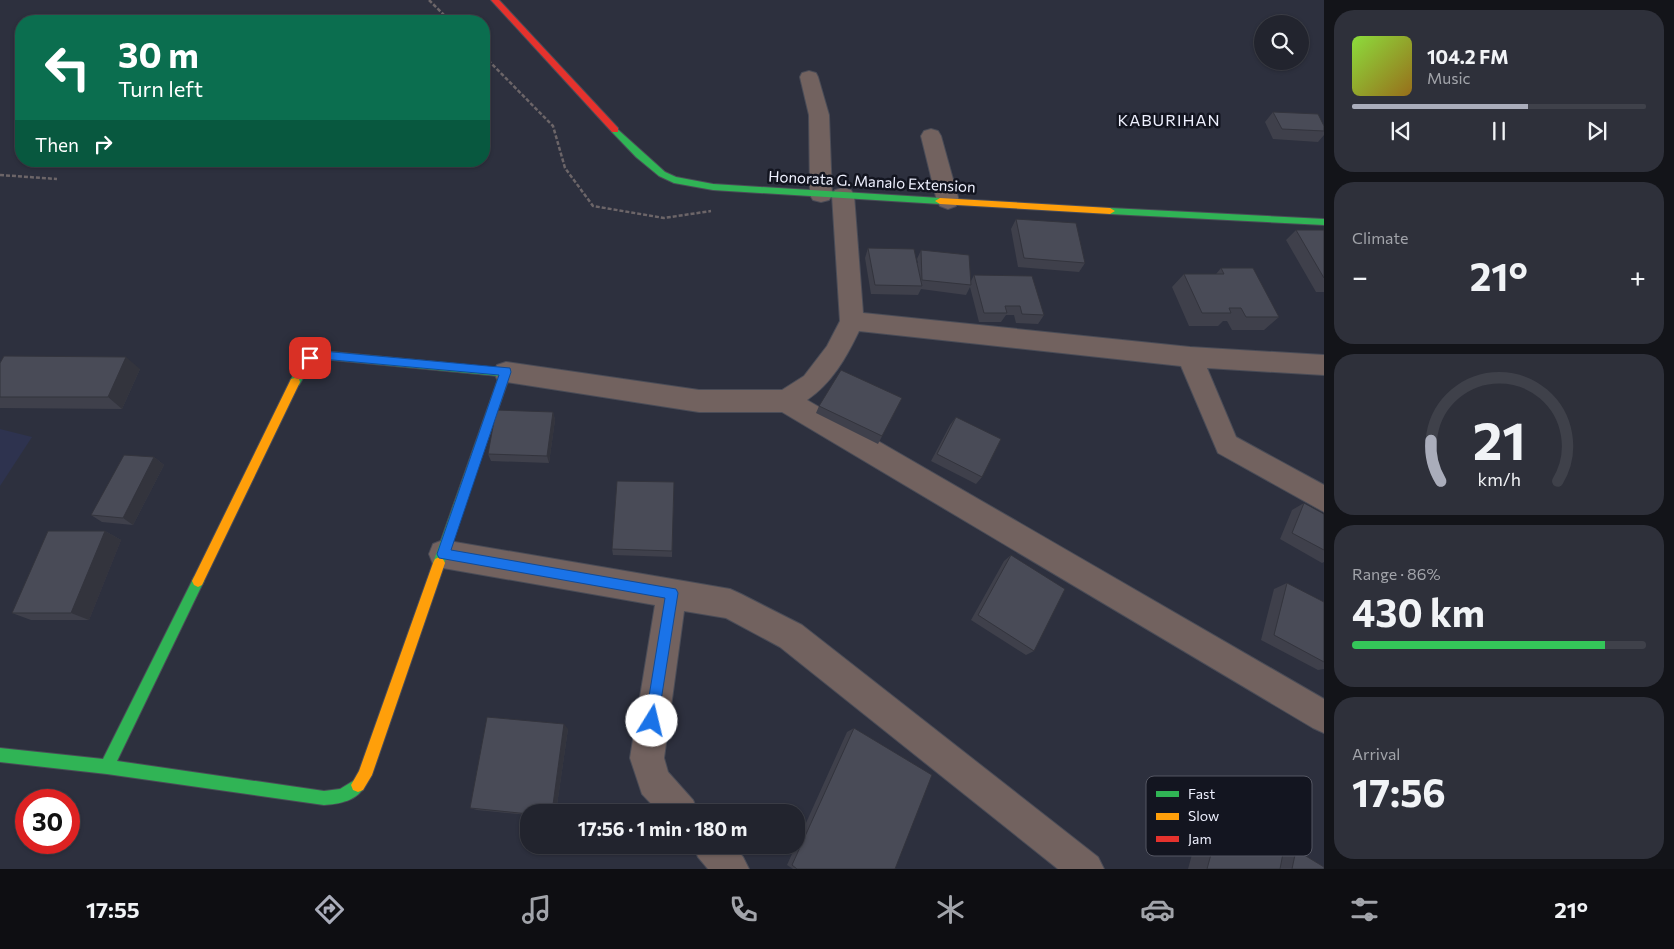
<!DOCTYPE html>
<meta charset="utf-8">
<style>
body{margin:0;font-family:Commissioner,sans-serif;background:#2e303a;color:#f1f3f6;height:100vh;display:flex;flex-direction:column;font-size:19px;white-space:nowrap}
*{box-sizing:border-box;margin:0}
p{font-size:16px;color:#a2a4aa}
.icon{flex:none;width:28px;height:28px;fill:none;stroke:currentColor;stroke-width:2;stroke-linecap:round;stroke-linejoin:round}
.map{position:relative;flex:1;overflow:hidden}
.details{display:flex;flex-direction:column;gap:10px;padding:10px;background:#131419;width:350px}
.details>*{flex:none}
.top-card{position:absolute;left:15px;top:15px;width:475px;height:152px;border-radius:20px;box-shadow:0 1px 4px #0004,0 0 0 1px #3f414a;background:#0b6e4f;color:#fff;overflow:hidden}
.fabs{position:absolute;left:1254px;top:15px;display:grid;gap:10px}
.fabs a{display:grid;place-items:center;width:55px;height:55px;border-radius:50%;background:#22242e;box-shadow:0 1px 4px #0004,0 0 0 1px #3f414a;font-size:25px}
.speed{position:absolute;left:15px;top:789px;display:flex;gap:10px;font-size:25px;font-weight:700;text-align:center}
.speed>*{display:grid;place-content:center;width:65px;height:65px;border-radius:50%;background:#22242e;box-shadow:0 1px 4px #0004,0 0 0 1px #3f414a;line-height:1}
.speed .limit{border:8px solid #d22;background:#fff;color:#111}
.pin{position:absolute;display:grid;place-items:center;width:42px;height:42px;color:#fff;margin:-21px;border-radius:10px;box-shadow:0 2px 8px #0006}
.me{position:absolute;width:55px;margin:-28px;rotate:9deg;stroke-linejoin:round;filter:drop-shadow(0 0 4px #0008)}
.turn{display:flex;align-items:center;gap:18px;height:105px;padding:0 20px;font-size:22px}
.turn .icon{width:65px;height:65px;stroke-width:2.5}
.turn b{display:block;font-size:35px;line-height:42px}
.then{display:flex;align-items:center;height:48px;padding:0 20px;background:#0003;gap:10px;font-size:19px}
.big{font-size:38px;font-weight:700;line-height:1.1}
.details .card{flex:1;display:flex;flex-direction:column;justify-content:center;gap:8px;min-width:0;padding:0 18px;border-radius:20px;background:#2e303a}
.details .dial{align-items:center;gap:0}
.dial svg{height:130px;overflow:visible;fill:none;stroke:#3f414a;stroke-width:7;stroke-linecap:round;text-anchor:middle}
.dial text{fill:#f1f3f6;stroke:none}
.song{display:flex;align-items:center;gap:15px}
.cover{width:60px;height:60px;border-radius:8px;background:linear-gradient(135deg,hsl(90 70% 55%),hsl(40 70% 35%))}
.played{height:5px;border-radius:2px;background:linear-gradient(90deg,#aaadbb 60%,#3f414a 60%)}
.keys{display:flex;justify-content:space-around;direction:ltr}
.heat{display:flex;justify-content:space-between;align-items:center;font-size:28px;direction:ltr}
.charge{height:8px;border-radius:4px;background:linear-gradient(90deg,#34c759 86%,#3f414a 0)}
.trip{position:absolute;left:520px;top:804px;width:285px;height:50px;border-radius:20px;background:#22242e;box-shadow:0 1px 4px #0004,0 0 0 1px #3f414a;font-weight:700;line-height:50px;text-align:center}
.dock{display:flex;height:80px;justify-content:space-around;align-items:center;background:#0e0e12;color:#a2a4aa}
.dock .icon{width:35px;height:35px}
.dock .selected{color:#aaadbb}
.dock b{font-size:22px;color:#f1f3f6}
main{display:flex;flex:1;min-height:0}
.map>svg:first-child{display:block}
.built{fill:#2e334f}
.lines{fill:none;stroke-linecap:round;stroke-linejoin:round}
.street-casing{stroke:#4a4c57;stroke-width:2}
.fast-casing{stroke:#4a4c57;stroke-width:2}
.slow-casing{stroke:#4a4c57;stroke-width:2}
.jam-casing{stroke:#4a4c57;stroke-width:2}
.path{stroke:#6c6568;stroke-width:2.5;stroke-dasharray:4 2;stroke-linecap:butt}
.street{fill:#72625f;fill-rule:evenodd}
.fast{fill:#30b455;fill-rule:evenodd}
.slow{fill:#ff9f0a;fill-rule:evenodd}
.jam{fill:#e5322d;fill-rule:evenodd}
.wall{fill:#3f404b}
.shaded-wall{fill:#33343d}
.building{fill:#494b57;stroke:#33343d}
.route{fill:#1a73e8;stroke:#114b97}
.labels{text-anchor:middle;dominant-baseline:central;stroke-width:5;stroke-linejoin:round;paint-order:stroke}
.far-street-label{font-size:15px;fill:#eef0fe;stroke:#131520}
.far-neighbourhood-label{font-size:16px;letter-spacing:1px;fill:#eef0fe;stroke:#131520}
.key{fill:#131520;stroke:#555763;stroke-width:1}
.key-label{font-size:14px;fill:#eef0fe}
</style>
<main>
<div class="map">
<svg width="1324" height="869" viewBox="0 0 1324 869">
<rect width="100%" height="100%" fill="#2d303e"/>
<path class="built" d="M0 429 32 437 0 486Z"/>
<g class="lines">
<defs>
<path id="street" d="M809 71 816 73 818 77 829 115 832 195 829 200 821 202 813 200 810 195 809 115 800 77 802 73Z
M931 129 938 131 941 136 959 201 956 206 948 209 940 206 937 201 921 136 924 131Z
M843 188 851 190 854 195 863 313 1190 347 1324 355V375L1207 368 1236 437 1324 485V512L1218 453 1181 366 859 331C846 358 832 383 807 400L1324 699V733L1313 728 782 412H699L506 382 497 379 494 372 497 365 506 362 699 390H782L804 376 827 346 840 321 832 195 835 190Z
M443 540 672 579 730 589 741 594 802 625 1098 857 1104 869H1058L780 647 726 618 684 611 664 758 668 772 693 800 698 812H659L642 794 630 758 655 605 443 568 433 564 429 554 433 544Z
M693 845H733L743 857 749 869H708L698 857Z"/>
<path id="fast" d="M615 127 665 172 676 177 713 184 940 198 945 201 940 204 713 190 674 183 659 176 636 157 612 132V128Z
M1110 208 1324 219V225L1110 214 1105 211Z
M322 351 510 369 511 372 443 567 439 569 435 567 433 563 499 376 322 359 309 368 299 385H291L290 382C297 366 304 357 322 351Z
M198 575 202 577 204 581 202 585 117 761 324 791 340 789 358 778 363 780 365 785C358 801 339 804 324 805L107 774 0 762V748L103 759 194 577Z"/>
<path id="slow" d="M940 198 1110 208 1115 211 1110 214 940 204 935 201Z
M295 378 299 379 300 382 202 585 198 587 194 585 192 581 194 577 291 379Z
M439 557 443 559 445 563 372 775 363 790 358 792 353 790 351 785 359 771 433 563 435 559Z"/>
<path id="jam" d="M491 0H499L618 128V132H612Z"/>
</defs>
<use href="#street" class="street-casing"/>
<use href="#fast" class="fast-casing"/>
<use href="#slow" class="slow-casing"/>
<use href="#jam" class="jam-casing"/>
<path class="path" d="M429 0 450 21
M484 56 553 126 565 168 593 206 664 218 711 211
M0 175 57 179"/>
<use href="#street" class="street"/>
<use href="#fast" class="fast"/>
<use href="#slow" class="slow"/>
<use href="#jam" class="jam"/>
</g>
<path class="wall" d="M1273 112 1324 126V135L1318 142 1273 139 1265 122Z
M1016 219 1085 263 1079 272 1018 267 1011 229Z
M1296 230H1324V292H1316L1286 240Z
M868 248 918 263 917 259 921 250 971 281 974 275 1044 315 1038 324 1016 323 1014 315H1006L1001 322H979L970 287 966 295 921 289 918 295 871 294 865 258Z
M1221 268 1279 317 1264 330H1232L1227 321H1223L1218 326H1189L1172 287 1184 274H1216Z
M0 363 140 369 122 409 0 408Z
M902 398 878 444 816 413 819 406Z
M553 412 555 420 549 463 491 461 488 454Z
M956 417 982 477 976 484 931 461 950 425Z
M154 457 164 465 133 525 102 522 91 515Z
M674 482 672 557 613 555 612 549Z
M1304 503 1324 514V562L1322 563 1280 539 1292 510Z
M105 531 121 540 89 620H31L12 613Z
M1011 555 1034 651 1026 655 971 620 1004 561Z
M1287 583 1324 602V669L1318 670 1261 640 1274 589Z
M854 728 895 869H793L787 865 847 732Z
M568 729 556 812H529V815L477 810 470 808Z
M1224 806 1284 850H1296L1324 869H1188L1205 807Z"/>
<path class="shaded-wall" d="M126 357 140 369 122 409 108 397Z
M553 412 555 420 549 463 547 456Z
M154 457 164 465 133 525 123 518Z
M105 531 121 540 89 620 71 613Z
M564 724 568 729 556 812H552Z"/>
<path class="building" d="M1273 112 1318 114 1324 126V131L1282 129Z
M1016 219 1076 223 1085 263 1024 258Z
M1296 230H1324V278Z
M868 248 914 249 922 286 875 285Z
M921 250 969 255 971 285 922 280Z
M1221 268H1253L1279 317H1246L1241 308H1229L1231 313H1202L1184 274H1224Z
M974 275 1032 276 1044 315 1022 314 1020 306H1005L1007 313H984Z
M4 356 126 357 108 397H0V363Z
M841 370 902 398 882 436 819 406Z
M496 410 553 412 547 456 488 454Z
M956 417 1001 439 982 477 937 454Z
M124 455 154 457 123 518 91 515Z
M617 481 674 482 672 551 612 549Z
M1304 503 1324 514V550L1292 533Z
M48 531H105L71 613H12Z
M1011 555 1065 589 1034 651 978 615Z
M1287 583 1324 602V662L1274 635Z
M487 717 564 724 552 812H529V814L470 808Z
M854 728 932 775 895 869H797L792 865Z
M1224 806 1285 843 1280 869H1207Z
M1296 850 1324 867V869H1292Z"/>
<path class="route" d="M322 351 510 368 511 372 451 550 676 589 678 593 657 726 652 728 647 726 645 721 665 598 439 558 437 554 499 375 322 359 310 363 306 362 305 358 306 355Z"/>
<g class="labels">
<g class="far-street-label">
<text transform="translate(872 181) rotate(3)">Honorata G. Manalo Extension</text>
</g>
<g class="far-neighbourhood-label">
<text x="1169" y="119">KABURIHAN</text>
</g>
</g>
<rect x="1146" y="776" width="166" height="80" rx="8" class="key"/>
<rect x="1156" y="791" width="23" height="6" fill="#30b455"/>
<rect x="1156" y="813" width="23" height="7" fill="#ff9f0a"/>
<rect x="1156" y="836" width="23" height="6" fill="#e5322d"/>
<g class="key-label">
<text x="1188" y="799">Fast</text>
<text x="1188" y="821">Slow</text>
<text x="1188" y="844">Jam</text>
</g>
</svg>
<div class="fabs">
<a><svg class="icon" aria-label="search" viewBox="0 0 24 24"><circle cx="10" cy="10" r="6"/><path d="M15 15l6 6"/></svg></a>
</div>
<div class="speed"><div class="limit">30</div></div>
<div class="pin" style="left:310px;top:358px;background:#d93025"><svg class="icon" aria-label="arrive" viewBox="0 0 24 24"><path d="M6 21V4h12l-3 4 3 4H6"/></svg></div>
<svg class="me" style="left:652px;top:721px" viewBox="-20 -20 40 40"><circle r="19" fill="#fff"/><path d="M0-13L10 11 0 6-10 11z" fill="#1a73e8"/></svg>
<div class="trip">17:56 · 1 min · 180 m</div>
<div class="top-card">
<div class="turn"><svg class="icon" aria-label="left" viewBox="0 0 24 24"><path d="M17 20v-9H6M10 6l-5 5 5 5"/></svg><div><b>30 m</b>Turn left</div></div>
<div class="then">Then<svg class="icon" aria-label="right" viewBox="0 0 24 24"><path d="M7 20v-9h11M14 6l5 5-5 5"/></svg></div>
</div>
</div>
<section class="details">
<div class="card">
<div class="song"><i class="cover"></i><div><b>104.2 FM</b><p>Music</p></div></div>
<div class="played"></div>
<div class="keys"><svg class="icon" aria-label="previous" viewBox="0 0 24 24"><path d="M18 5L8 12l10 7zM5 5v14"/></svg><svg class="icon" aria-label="pause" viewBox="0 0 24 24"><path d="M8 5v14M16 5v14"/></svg><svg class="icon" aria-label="next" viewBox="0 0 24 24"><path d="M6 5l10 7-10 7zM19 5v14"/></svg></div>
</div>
<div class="card"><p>Climate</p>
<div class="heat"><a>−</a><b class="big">21°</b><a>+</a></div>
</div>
<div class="card dial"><svg viewBox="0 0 100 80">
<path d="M14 69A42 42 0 1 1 86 69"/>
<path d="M14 69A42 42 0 0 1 8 44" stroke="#aaadbb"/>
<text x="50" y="56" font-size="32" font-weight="700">21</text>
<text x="50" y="72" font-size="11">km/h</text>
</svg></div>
<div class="card"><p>Range · 86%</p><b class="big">430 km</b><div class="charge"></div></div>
<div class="card"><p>Arrival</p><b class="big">17:56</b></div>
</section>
</main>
<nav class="dock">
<b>17:55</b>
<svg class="icon selected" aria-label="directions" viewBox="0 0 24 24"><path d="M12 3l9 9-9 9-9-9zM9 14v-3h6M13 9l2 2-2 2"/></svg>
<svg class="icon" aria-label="music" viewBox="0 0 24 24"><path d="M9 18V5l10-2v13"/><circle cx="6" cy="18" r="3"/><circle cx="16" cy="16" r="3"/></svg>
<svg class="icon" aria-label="phone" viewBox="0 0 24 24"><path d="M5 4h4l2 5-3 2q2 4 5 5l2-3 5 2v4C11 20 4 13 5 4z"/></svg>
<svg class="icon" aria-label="climate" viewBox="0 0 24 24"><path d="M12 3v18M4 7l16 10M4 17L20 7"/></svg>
<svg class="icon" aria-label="car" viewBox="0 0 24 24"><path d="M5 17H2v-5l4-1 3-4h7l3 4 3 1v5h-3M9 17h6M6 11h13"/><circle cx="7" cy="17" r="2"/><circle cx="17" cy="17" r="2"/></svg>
<svg class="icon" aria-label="filters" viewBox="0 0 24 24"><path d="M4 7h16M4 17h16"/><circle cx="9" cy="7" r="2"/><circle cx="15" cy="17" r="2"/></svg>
<b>21°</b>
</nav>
